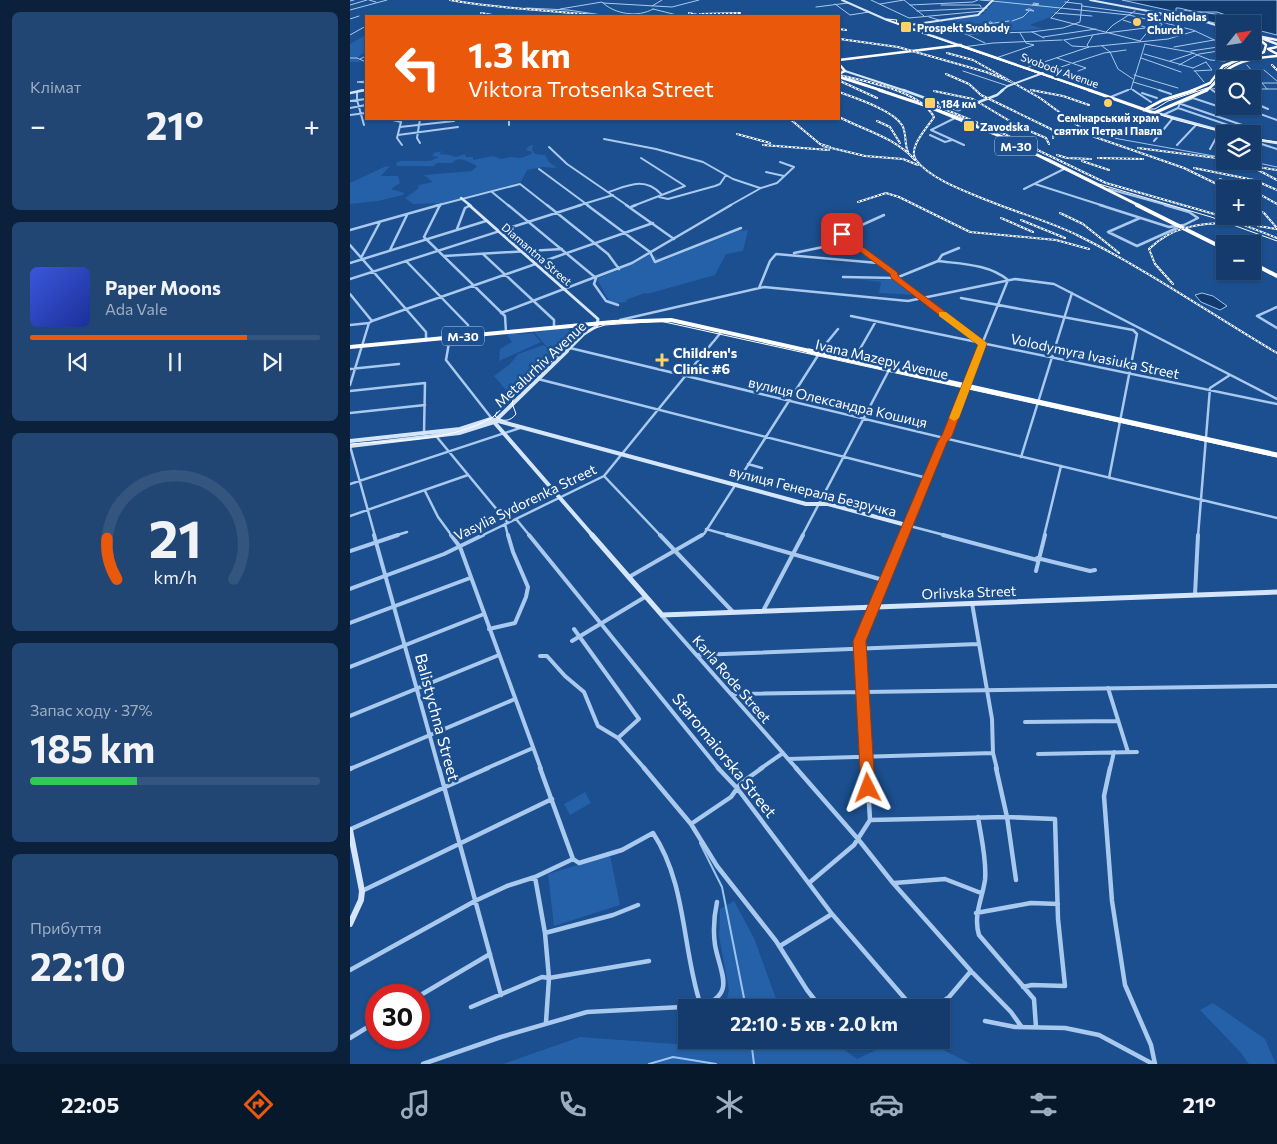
<!DOCTYPE html>
<html lang="uk">
<meta charset="utf-8">
<style>
body{margin:0;font-family:Commissioner,sans-serif;background:#214673;color:#f1f3f6;height:100vh;display:flex;flex-direction:column;font-size:19px;white-space:nowrap}
*{box-sizing:border-box;margin:0}
p{font-size:16px;color:#9dadc1}
.icon{flex:none;width:28px;height:28px;fill:none;stroke:currentColor;stroke-width:2;stroke-linecap:round;stroke-linejoin:round}
.map{position:relative;flex:1;overflow:hidden}
.panel{display:flex;flex-direction:column;gap:12px;padding:12px;background:#0b203b;width:350px}
.panel>*{flex:none}
.guide{position:absolute;left:15px;top:15px;width:475px;height:105px;border-radius:0px;box-shadow:0 1px 4px #0004,0 0 0 1px #33557e;background:#ea580c;color:#fff;overflow:hidden}
.needle{width:32px;rotate:60deg}
.tools{position:absolute;left:866px;top:15px;display:grid;gap:10px}
.tools a{display:grid;place-items:center;width:45px;height:45px;border-radius:0px;background:#143b6b;box-shadow:0 1px 4px #0004,0 0 0 1px #33557e;font-size:25px}
.speed{position:absolute;left:15px;top:984px;display:flex;gap:10px;font-size:25px;font-weight:700;text-align:center}
.speed>*{display:grid;place-content:center;width:65px;height:65px;border-radius:50%;background:#143b6b;box-shadow:0 1px 4px #0004,0 0 0 1px #33557e;line-height:1}
.speed .limit{border:8px solid #d22;background:#fff;color:#111}
.pin{position:absolute;display:grid;place-items:center;width:42px;height:42px;color:#fff;margin:-21px;border-radius:10px;box-shadow:0 2px 8px #0006}
.me{position:absolute;width:55px;margin:-28px;rotate:357deg;stroke-linejoin:round;filter:drop-shadow(0 0 4px #0008)}
.turn{display:flex;align-items:center;gap:18px;height:105px;padding:0 20px;font-size:22px}
.turn .icon{width:65px;height:65px;stroke-width:2.5}
.turn b{display:block;font-size:35px;line-height:42px}
.big{font-size:38px;font-weight:700;line-height:1.1}
.panel .tile{flex:1;display:flex;flex-direction:column;justify-content:center;gap:8px;min-width:0;padding:0 18px;border-radius:8px;background:#214673}
.panel .dial{align-items:center;gap:0}
.dial svg{height:130px;overflow:visible;fill:none;stroke:#33557e;stroke-width:7;stroke-linecap:round;text-anchor:middle}
.dial text{fill:#f1f3f6;stroke:none}
.song{display:flex;align-items:center;gap:15px}
.cover{width:60px;height:60px;border-radius:8px;background:linear-gradient(135deg,hsl(230 70% 55%),hsl(230 70% 35%))}
.played{height:5px;border-radius:2px;background:linear-gradient(90deg,#ea580c 75%,#33557e 75%)}
.keys{display:flex;justify-content:space-around;direction:ltr}
.heat{display:flex;justify-content:space-between;align-items:center;font-size:28px;direction:ltr}
.charge{height:8px;border-radius:4px;background:linear-gradient(90deg,#34c759 37%,#33557e 0)}
.trip{position:absolute;left:328px;top:999px;width:272px;height:50px;border-radius:0px;background:#143b6b;box-shadow:0 1px 4px #0004,0 0 0 1px #33557e;font-weight:700;line-height:50px;text-align:center}
.tabs{display:flex;height:80px;justify-content:space-around;align-items:center;background:#08182b;color:#9dadc1}
.tabs .icon{width:35px;height:35px}
.tabs .current{color:#ea580c}
.tabs b{font-size:22px;color:#f1f3f6}
main{display:flex;flex:1;min-height:0}
.map>svg:first-child{display:block}
.green{fill:#2461a8}
.water{fill:#123a6d;stroke:#9cc4f0}
.lines{fill:none;stroke-linecap:round;stroke-linejoin:round}
.stream-far1{stroke:#9cc4f0;stroke-width:1}
.stream{stroke:#9cc4f0;stroke-width:2}
.street-far4{stroke:#a9c9ee;stroke-width:1}
.street-far3{stroke:#a9c9ee;stroke-width:2}
.street-far2{stroke:#a9c9ee;stroke-width:2.5}
.street-far1{stroke:#a9c9ee;stroke-width:4}
.street{stroke:#a9c9ee;stroke-width:4.5}
.secondary-far5{stroke:#d6e6fa;stroke-width:2}
.secondary-far4{stroke:#d6e6fa;stroke-width:2.5}
.secondary-far3{stroke:#d6e6fa;stroke-width:3}
.secondary-far2{stroke:#d6e6fa;stroke-width:4}
.secondary-far1{stroke:#d6e6fa;stroke-width:5}
.secondary{stroke:#d6e6fa;stroke-width:6}
.primary{stroke:#f0f6ff;stroke-width:2.5}
.highway-far3{stroke:#fff;stroke-width:2.5}
.highway-far2{stroke:#fff;stroke-width:3}
.highway-far1{stroke:#fff;stroke-width:4}
.highway{stroke:#fff;stroke-width:5}
.tram{stroke:#fff;stroke-width:1}
.rail-casing{stroke:#fff;stroke-width:2}
.rail{stroke:#1b4f8f;stroke-width:1;stroke-dasharray:2;stroke-linecap:butt}
.route{fill:#ea580c;stroke:#983908}
.slow{fill:#f59e0b}
.poi-dot{fill:#ffd166;stroke:#1b4f8f;stroke-width:2}
.labels{text-anchor:middle;dominant-baseline:central;stroke-width:5;stroke-linejoin:round;paint-order:stroke}
.far-poi-label{font-size:11px;font-weight:bold;fill:#fff;stroke:#1b4f8f;text-anchor:start}
.far-street-label{font-size:11px;fill:#fff;stroke:#1b4f8f}
.shield{fill:#1b4f8f;stroke:#bbcadd;stroke-width:1}
.shield-label{font-size:12px;font-weight:bold;fill:#fff}
.poi-label{font-size:14px;font-weight:bold;fill:#fff;stroke:#1b4f8f;text-anchor:start}
.street-label{font-size:14px;fill:#fff;stroke:#1b4f8f}
.near-street-label{font-size:16px;fill:#fff;stroke:#1b4f8f}
</style>
<main>
<section class="panel">
<div class="tile"><p>Клімат</p>
<div class="heat"><a>−</a><b class="big">21°</b><a>+</a></div>
</div>
<div class="tile">
<div class="song"><i class="cover"></i><div><b>Paper Moons</b><p>Ada Vale</p></div></div>
<div class="played"></div>
<div class="keys"><svg class="icon" aria-label="previous" viewBox="0 0 24 24"><path d="M18 5L8 12l10 7zM5 5v14"/></svg><svg class="icon" aria-label="pause" viewBox="0 0 24 24"><path d="M8 5v14M16 5v14"/></svg><svg class="icon" aria-label="next" viewBox="0 0 24 24"><path d="M6 5l10 7-10 7zM19 5v14"/></svg></div>
</div>
<div class="tile dial"><svg viewBox="0 0 100 80">
<path d="M14 69A42 42 0 1 1 86 69"/>
<path d="M14 69A42 42 0 0 1 8 44" stroke="#ea580c"/>
<text x="50" y="56" font-size="32" font-weight="700">21</text>
<text x="50" y="72" font-size="11">km/h</text>
</svg></div>
<div class="tile"><p>Запас ходу · 37%</p><b class="big">185 km</b><div class="charge"></div></div>
<div class="tile"><p>Прибуття</p><b class="big">22:10</b></div>
</section>
<div class="map">
<svg width="927" height="1064" viewBox="0 0 927 1064">
<rect width="100%" height="100%" fill="#1b4f8f"/>
<path class="green" d="M645 0H718L700 17 680 25 693 29 616 33 593 28 604 23 598 21 633 14Z
M16 35V51L7 58 10 62H0V44Z
M183 145 182 150 185 154 195 155 199 162 207 168 193 167 177 170 171 182 93 203 63 204 55 198 68 189 69 185 83 182 74 175 122 171 127 166C118 162 109 155 102 163H87L84 166H47L46 163 50 161H80L89 157 82 156 84 153 92 151 89 154 100 155 106 157 115 154 116 157H123V160L143 156 151 159 160 157 171 158 181 154 182 152 176 150 179 146Z
M40 166 31 176H48L50 183 41 189 54 193 53 195 28 201 0 204V183L34 167Z
M398 230 393 251 376 254 365 275 297 294 295 293 276 300 277 302 266 303 259 301 248 281V278L283 264 300 254 314 261 332 252 388 231Z
M507 279 544 280 566 295 529 293 531 282Z
M217 328 222 334 213 341 216 342 228 334 205 356 185 333V331Z
M183 331 166 335 183 333 191 342 149 361 150 349 162 342 157 335 152 334Z
M194 345 204 356 164 395H160L144 376 160 364 168 354Z
M235 792 241 803 220 815 214 804Z
M260 855 270 905 204 926 198 874Z
M384 901 404 938 429 1007H375L379 990 369 936 370 909Z
M863 1003 915 1039 926 1064H899L892 1054 850 1010Z
M230 1037 365 1047 367 1040H439L441 1045 459 1040H481L507 1059 528 1049 533 1040H574L621 1064H153Z"/>
<path class="water" d="M772 0H927V35L903 29 902 24H887L870 17 886 24H875V25L837 17 829 11C834 9 871 15 879 16L867 12H846L829 8H826V11H822Z
M852 293 863 296 877 306 870 310 851 302 845 295Z"/>
<g class="lines">
<path class="stream-far1" d="M758 137 875 158
M899 161 927 167"/>
<path class="stream" d="M350 843 372 887 396 1008
M401 1040 404 1064
M299 1064 323 1057 366 1064"/>
<path class="street-far4" d="M19 0 26 2
M521 0 559 18 634 11
M554 0 574 16
M630 0 642 1
M0 1 4 0
M642 1 779 15 804 21
M253 3 322 7 349 0
M684 3 689 4 683 5Z
M485 4 500 15 519 12
M530 4 554 0
M0 5 17 0
M560 5 623 2 628 0
M591 5H630L631 7
M302 6 312 0
M732 6 783 13
M466 7 498 3
M176 8 218 10 259 16
M210 9 252 2C264 14 288 18 303 9
M303 9 331 16
M680 9 684 11 676 10Z
M0 10 37 0
M567 11 637 8
M705 13 742 16
M784 13 809 17
M579 17 592 21
M701 18 790 41
M701 18 719 0
M0 19 9 16
M773 20 801 29 823 31 832 35
M662 21 673 17 679 11
M641 22 644 24 638 23Z
M811 22 843 30 875 45
M644 23 659 21
M610 26 596 28 611 27
M611 26 640 24
M682 32 694 38
M756 32 763 25 785 11
M574 33 588 28 616 34 681 32 713 28 730 22 732 4 715 2
M616 34 635 43
M748 34 811 26 812 24 804 21 813 13
M0 35 16 26
M693 37 746 29
M714 40 748 34
M714 40 722 46 739 47 737 45 743 35
M790 41 800 29
M795 44 840 52 860 60 875 61
M752 46 760 52 768 69 783 79
M613 47 643 43 712 40
M824 47 864 40
M841 51 875 46
M794 54 843 68
M0 58H7L16 62
M646 58 684 45 676 43 670 33
M707 58 736 68 728 71
M791 58 831 72
M10 59 16 56
M820 61 844 53
M693 62 708 68 720 64
M723 63 754 53 776 50
M829 65 849 54 875 50
M897 65 917 89
M676 68 739 47 818 39 845 31
M843 68 856 62
M914 70 927 81
M489 71H494
M613 71 658 86
M844 71 862 70 856 62
M845 71 854 82
M784 75 828 88
M889 79 884 72H902
M16 81 7 82 16 83
M783 82 813 91
M912 83H927
M781 89 795 44
M781 89 785 91
M860 89 864 91
M860 89 875 88
M902 89H927
M775 91 781 89"/>
<path class="street-far3" d="M783 90 801 102
M809 90 821 94
M862 90 875 99
M7 92V100L14 125
M792 93 807 98
M758 98 778 90
M0 101 16 99
M902 102 918 109
M831 104 895 126
M888 106 927 120
M0 108 16 105
M828 108 881 126
M0 115 16 113
M813 115 828 108 830 103 843 98 885 112 881 114
M39 119 51 122 47 138 52 145
M70 119 67 138 70 143
M159 125V120L168 119
M50 127 104 121
M581 130 614 145
M581 130 605 118
M48 135 108 127
M580 135 595 142 602 140
M254 139 306 149 353 162 383 179 410 188
M804 141 823 118
M902 141 927 149
M827 145 846 125
M199 147 217 164 278 206
M860 149 870 131
M902 149 908 144
M189 169 239 206
M416 172 434 176
M685 184 754 206
M674 189 714 169
M759 189 820 206
M142 192 159 206
M259 192C279 185 295 177 311 194
M309 197 318 199 365 186 370 184 376 175
M85 206 170 184 198 206
M90 206 91 204
M227 206 263 195
M283 206 335 186 291 158
M379 206 411 188 427 183 444 167 430 162"/>
<path class="street-far2" d="M90 205 74 237 155 316 156 332
M158 205 246 278 244 284 256 301 268 305
M197 205 258 254 269 269
M237 205 300 252 305 262 391 228
M276 205 324 239
M750 205 819 227 834 225 848 218 839 212 815 205
M281 207 286 205
M534 215 492 234 627 341
M790 218 758 232 787 246 827 228
M107 229 115 208 119 206
M0 230 89 205
M0 245 76 332V340
M40 250 57 215
M444 253 478 246 507 247
M133 254 204 320V327
M12 256 30 222
M94 256 212 249
M56 261 118 325V336
M588 261C611 264 639 264 658 280L615 386
M0 263 136 221
M493 277 546 278 588 261 592 255 609 248
M0 279 231 205
M409 288 420 261 426 254 528 263
M0 294 22 321 19 323 0 385
M611 298 783 330
M151 313 282 263 381 205
M501 316 927 404
M907 316 927 328
M907 316 927 307
M270 320 414 287 558 301 665 279 704 284 927 399
M22 321 303 223
M0 325 19 323
M100 337 96 360 143 420
M364 341 372 331
M220 348 927 518
M510 349 526 321
M0 369 49 364
M188 379 577 478
M0 391 75 383 74 433
M0 413 75 405
M86 436 158 523
M0 446 25 536
M671 457 722 293
M398 464 412 468
M254 476 311 536
M759 478 787 334 783 330
M0 484 173 427
M75 491 88 517 102 536
M0 516 118 475
M166 519 180 536
M155 524 158 536
M556 525 598 536
M356 529 381 536
M44 536 57 532
M131 536 254 476 363 342
M350 536 354 534 474 346 488 329
M452 536 538 372
M694 536 711 466
M848 536 860 388 880 375"/>
<path class="street-far1" d="M24 535 89 769
M101 535 110 547 191 769
M179 535 369 769
M310 535 383 612
M377 535 533 580
M593 535 687 560
M0 551 48 535
M687 558 740 571 745 570
M686 571 695 535
M279 577 352 535
M0 589 94 554 133 535
M845 595 848 535
M622 603 642 719 643 753 647 769
M413 611 453 535
M312 616 447 769
M0 623 120 578
M139 629 165 623 176 597 178 587 163 552 158 535
M224 629 289 719 268 738 295 769
M222 641 295 597
M347 655 628 644
M190 656H197L215 676 234 692 248 726 268 738
M0 667 134 614
M758 688 778 752
M381 694 927 686
M0 716 149 655
M675 722 768 721
M688 754 787 752
M438 759 643 753
M0 769 165 699
M135 769 183 748
M410 769 433 753
M517 769 510 641 522 608
M760 769 764 752"/>
<path class="street" d="M89 768 151 995
M190 768 223 859
M294 768 341 824 367 866 426 941 457 990 471 1008
M368 768 387 788 482 914 563 1008
M446 768 508 839 543 883 621 971 661 1012 671 1026
M646 768 657 817 666 880
M760 768 754 796 762 901 775 985 801 1045 805 1064
M0 769 2 768
M628 817C631 837 637 860 635 880 632 900 623 915 629 935L684 999 686 1027
M520 820 657 817 705 819 708 919 715 986 682 985 673 987
M341 824 381 797 391 783 412 768
M1 829 138 768
M223 859 229 863 272 850 303 833C337 884 332 950 351 1006
M185 877 195 933 199 978 196 1022
M459 883 504 845 520 820 517 768
M544 883 595 879 631 893
M12 891 202 799
M626 913 681 903 708 904
M195 933 263 915 288 905
M430 946 482 914
M0 970 125 901 157 886 185 877 223 859
M69 996 140 954
M121 1007 192 977 199 978 299 961
M583 1008 599 997 621 971
M635 1021 665 1027 715 1028 749 1035 803 1064
M0 1038 26 1022
M73 1064 151 1037 237 1012 351 1006C387 994 370 973 365 945 363 931 364 916 367 902"/>
<path class="secondary-far5" d="M492 0 537 20 609 45
M740 0 856 22 875 28
M553 26 628 15 643 0
M902 33 910 35
M495 71 556 91
M8 91 16 90
M651 91 658 86 693 73"/>
<path class="secondary-far4" d="M553 90 608 110 647 95 653 90
M0 93 15 90
M803 112 883 134
M902 139 927 143
M111 198 121 206"/>
<path class="secondary-far3" d="M119 205 248 319 247 326 234 334 216 352"/>
<path class="secondary-far2" d="M144 422 243 536
M0 441 110 429 141 419 456 504H478L556 525
M0 446 109 433 144 422 217 351
M552 536 593 441 597 436 615 386"/>
<path class="secondary-far1" d="M242 535 312 615 927 592
M522 607 553 535"/>
<path class="secondary" d="M0 830 12 891 11 900 0 924"/>
<path class="primary" d="M927 40 903 35 927 44"/>
<path class="highway-far3" d="M609 45 742 91
M927 47 918 49 927 54
M904 56 914 52 916 45 908 38
M489 60 611 45
M489 64 495 71 491 73
M489 77 533 91
M841 91 860 83 873 66 893 58
M854 91C865 87 868 77 877 70 891 59 910 58 927 56"/>
<path class="highway-far2" d="M529 90 577 106 645 134 790 206
M739 90 804 113 857 90
M794 110 813 100 845 90"/>
<path class="highway-far1" d="M787 205 875 249
M902 263 927 276
M0 347 263 322 321 320 464 352"/>
<path class="highway" d="M459 351 927 455"/>
<path class="tram" d="M537 19 547 20 546 23 561 29 717 83 560 29 538 20Z
M489 75 609 117 655 137 682 153 699 159 749 184 861 217 927 241
M717 83 826 120 880 134
M717 83 788 108
M796 109H805L818 101 860 87 874 69 885 61 899 58 927 56
M902 138 927 142
M147 412 145 416C152 422 160 422 166 414L162 403 164 397
M0 444C47 440 101 442 143 417L233 332 255 325 310 321 927 457"/>
<defs>
<path id="rail" d="M100 0C150 9 200 10 250 16
M131 13 148 16
M339 13 352 16
M350 14 390 13
M489 29 496 30
M490 39 548 47 636 72 662 82 623 60 597 53
M922 65 927 70
M596 74 619 84 631 95 701 129 704 133 703 138
M489 75C517 82 569 90 584 117 578 127 557 148 566 160 580 179 617 192 639 201 668 213 699 221 727 235 796 269 861 314 927 353
M490 81 527 98
M662 82 690 98 742 136 834 168 877 189
M681 90 713 96 739 105
M584 91 623 99 670 127 696 138 699 144
M489 92C505 98 543 110 552 125 557 133 554 144 558 152
M577 102 648 131 756 183 871 216 927 238
M489 117C516 131 544 137 565 160
M440 119 470 144 480 147
M527 121 540 127 550 143
M387 134 420 143
M413 145 479 150
M473 146 515 156 553 159 568 165
M788 148 875 159
M707 155 717 158 741 159
M748 158 793 159
M732 161 759 170
M869 161 927 170
M844 168 904 180 927 190
M908 170 927 180
M870 179 890 189
M902 190 927 204
M508 202 536 193 549 197 620 232 706 240 739 249
M902 206 914 213 927 228
M710 213 733 224 769 253
M651 218 683 232
M671 220 715 238
M908 226 927 229
M823 284 805 264 799 249C822 226 850 223 881 223"/>
</defs>
<use href="#rail" class="rail-casing"/>
<use href="#rail" class="rail"/>
</g>
<path class="route" d="M489 233H494L547 272 549 277 637 343 602 436 597 442 516 641 525 788 523 793 518 795 513 793 511 788 503 641 588 441 592 435 628 345 541 278 540 274 489 236Z"/>
<path class="slow" d="M589 312H596L637 343 609 418 604 421 599 418 628 345 589 316Z"/>
<g class="poi-dot">
<circle cx="787" cy="22" r="5"/>
<rect x="550" y="21" width="12" height="12" rx="2.5"/>
<rect x="574" y="97" width="12" height="12" rx="2.5"/>
<circle cx="758" cy="103" r="5"/>
<rect x="613" y="120" width="12" height="12" rx="2.5"/>
<path d="M309.5 352.5h5v5h5v5h-5v5h-5v-5h-5v-5h5z"/>
</g>
<g class="labels">
<g class="far-poi-label">
<text x="797" y="16">St. Nicholas<tspan x="797" dy="13">Church</tspan></text>
<text x="567" y="27">Prospekt Svobody</text>
<text x="591" y="103">184 км</text>
<text x="758" y="117" text-anchor="middle">Семінарський храм<tspan x="758" dy="13">святих Петра і Павла</tspan></text>
<text x="630" y="126">Zavodska</text>
</g>
<g class="far-street-label">
<text transform="translate(710 70) rotate(20)">Svobody Avenue</text>
<text transform="translate(187 254) rotate(41)">Diamantna Street</text>
</g>
<g class="shield">
<rect x="645" y="136.5" width="42" height="19" rx="4"/>
<rect x="92" y="326.5" width="42" height="19" rx="4"/>
</g>
<g class="shield-label">
<text x="666" y="146">М-30</text>
<text x="113" y="336">М-30</text>
</g>
<g class="poi-label">
<text x="323" y="352">Children's<tspan x="323" dy="16">Clinic #6</tspan></text>
</g>
<g class="street-label">
<text transform="translate(745 356) rotate(12)">Volodymyra Ivasiuka Street</text>
<text transform="translate(532 359) rotate(13)">Ivana Mazepy Avenue</text>
<text transform="translate(190 364) rotate(-43)">Metalurhiv Avenue</text>
<text transform="translate(488 402) rotate(13)">вулиця Олександра Кошиця</text>
<text transform="translate(463 491) rotate(14)">вулиця Генерала Безручка</text>
<text transform="translate(175 502) rotate(-26)">Vasylia Sydorenka Street</text>
<text transform="translate(619 592) rotate(-2)">Orlivska Street</text>
<text transform="translate(382 679) rotate(49)">Karla Rode Street</text>
</g>
<g class="near-street-label">
<text transform="translate(88 717) rotate(75)">Balistychna Street</text>
<text transform="translate(375 755) rotate(51)">Staromaiorska Street</text>
</g>
</g>
</svg>
<div class="tools">
<a><svg class="needle" viewBox="-14 -14 28 28"><path d="M0-13l5 13h-10z" fill="#e53935"/><path d="M0 13l5-13h-10z" fill="#9dadc1"/></svg></a>
<a><svg class="icon" aria-label="search" viewBox="0 0 24 24"><circle cx="10" cy="10" r="6"/><path d="M15 15l6 6"/></svg></a>
<a><svg class="icon" aria-label="layers" viewBox="0 0 24 24"><path d="M12 4l9 5-9 5-9-5zM3 14l9 5 9-5"/></svg></a>
<a>+</a>
<a>−</a>
</div>
<div class="speed"><div class="limit">30</div></div>
<div class="pin" style="left:492px;top:234px;background:#d93025"><svg class="icon" aria-label="arrive" viewBox="0 0 24 24"><path d="M6 21V4h12l-3 4 3 4H6"/></svg></div>
<svg class="me" style="left:518px;top:788px" viewBox="-20 -20 40 40"><path d="M0-17L14 15 0 8-14 15z" fill="#ea580c" stroke="#fff" stroke-width="4"/></svg>
<div class="trip">22:10 · 5 хв · 2.0 km</div>
<div class="guide">
<div class="turn"><svg class="icon" aria-label="left" viewBox="0 0 24 24"><path d="M17 20v-9H6M10 6l-5 5 5 5"/></svg><div><b>1.3 km</b>Viktora Trotsenka Street</div></div>
</div>
</div>
</main>
<nav class="tabs">
<b>22:05</b>
<svg class="icon current" aria-label="directions" viewBox="0 0 24 24"><path d="M12 3l9 9-9 9-9-9zM9 14v-3h6M13 9l2 2-2 2"/></svg>
<svg class="icon" aria-label="music" viewBox="0 0 24 24"><path d="M9 18V5l10-2v13"/><circle cx="6" cy="18" r="3"/><circle cx="16" cy="16" r="3"/></svg>
<svg class="icon" aria-label="phone" viewBox="0 0 24 24"><path d="M5 4h4l2 5-3 2q2 4 5 5l2-3 5 2v4C11 20 4 13 5 4z"/></svg>
<svg class="icon" aria-label="climate" viewBox="0 0 24 24"><path d="M12 3v18M4 7l16 10M4 17L20 7"/></svg>
<svg class="icon" aria-label="car" viewBox="0 0 24 24"><path d="M5 17H2v-5l4-1 3-4h7l3 4 3 1v5h-3M9 17h6M6 11h13"/><circle cx="7" cy="17" r="2"/><circle cx="17" cy="17" r="2"/></svg>
<svg class="icon" aria-label="filters" viewBox="0 0 24 24"><path d="M4 7h16M4 17h16"/><circle cx="9" cy="7" r="2"/><circle cx="15" cy="17" r="2"/></svg>
<b>21°</b>
</nav>
